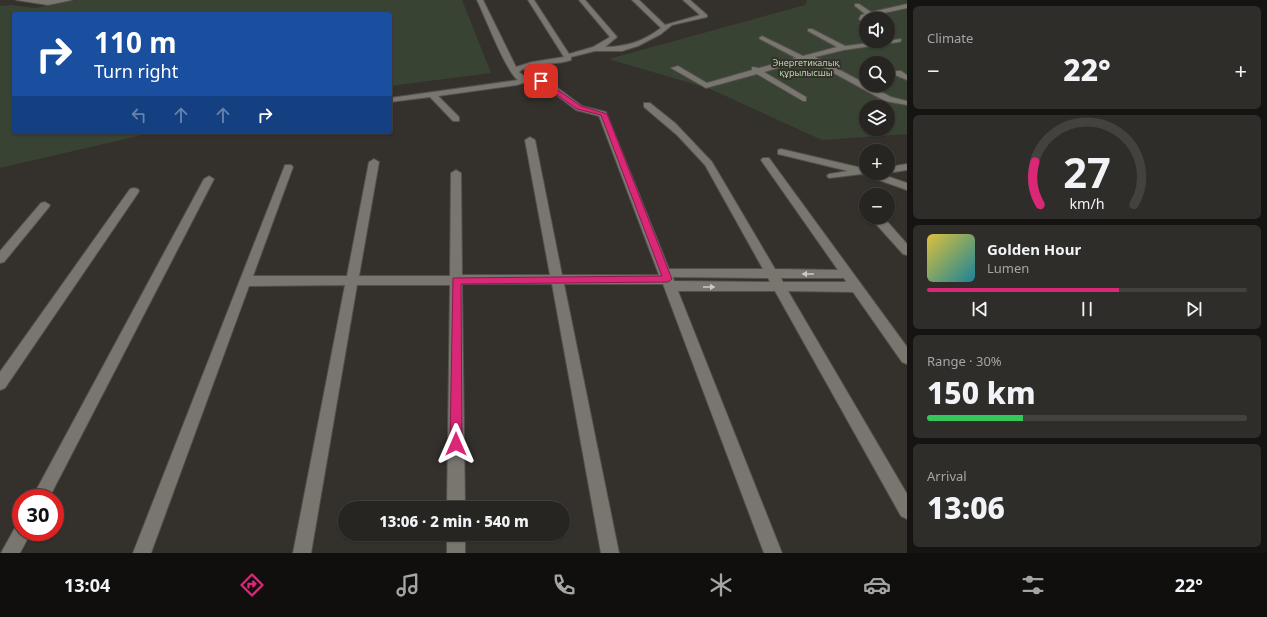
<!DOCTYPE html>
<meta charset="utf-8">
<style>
body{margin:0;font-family:"Noto Sans",sans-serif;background:#2f2d2a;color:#f1f3f6;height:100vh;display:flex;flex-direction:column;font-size:15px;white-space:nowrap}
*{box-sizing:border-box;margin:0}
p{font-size:13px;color:#a4a5a5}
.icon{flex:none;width:22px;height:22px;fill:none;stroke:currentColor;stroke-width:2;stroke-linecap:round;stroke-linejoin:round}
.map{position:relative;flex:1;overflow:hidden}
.panel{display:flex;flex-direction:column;gap:6px;padding:6px;background:#151412;width:360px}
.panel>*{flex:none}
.banner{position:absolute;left:12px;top:12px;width:380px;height:122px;border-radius:4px;box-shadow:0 1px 3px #0004,0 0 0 1px #43423f;background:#1a4fa0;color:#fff;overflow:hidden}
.buttons{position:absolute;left:859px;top:12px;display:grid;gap:8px}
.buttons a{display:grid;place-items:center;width:36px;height:36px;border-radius:50%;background:#272521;box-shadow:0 1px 3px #0004,0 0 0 1px #43423f;font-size:20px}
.speed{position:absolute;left:12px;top:489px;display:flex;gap:8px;font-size:20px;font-weight:700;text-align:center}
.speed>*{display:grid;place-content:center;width:52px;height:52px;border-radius:50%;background:#272521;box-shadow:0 1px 3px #0004,0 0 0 1px #43423f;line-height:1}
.speed .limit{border:6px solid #d22;background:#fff;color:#111}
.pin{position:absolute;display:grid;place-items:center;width:34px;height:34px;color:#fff;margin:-17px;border-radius:8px;box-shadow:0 2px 6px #0006}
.me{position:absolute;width:44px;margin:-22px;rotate:0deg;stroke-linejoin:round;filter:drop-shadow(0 0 3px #0008)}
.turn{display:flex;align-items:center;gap:14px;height:84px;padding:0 16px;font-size:18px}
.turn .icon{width:52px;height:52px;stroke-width:2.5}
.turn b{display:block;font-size:28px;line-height:34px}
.lanes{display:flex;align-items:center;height:38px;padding:0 16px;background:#0003;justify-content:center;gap:20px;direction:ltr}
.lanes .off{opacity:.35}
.big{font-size:30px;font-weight:800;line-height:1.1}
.panel .tile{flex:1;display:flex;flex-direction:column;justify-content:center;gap:6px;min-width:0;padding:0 14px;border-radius:6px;background:#2f2d2a}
.panel .dial{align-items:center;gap:0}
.dial svg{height:104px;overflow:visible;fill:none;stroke:#43423f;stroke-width:7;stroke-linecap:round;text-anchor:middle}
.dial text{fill:#f1f3f6;stroke:none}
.song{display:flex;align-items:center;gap:12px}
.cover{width:48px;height:48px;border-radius:6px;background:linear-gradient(135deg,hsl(50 70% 55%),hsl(190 70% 35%))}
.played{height:4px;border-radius:2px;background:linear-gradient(90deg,#db2777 60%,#43423f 60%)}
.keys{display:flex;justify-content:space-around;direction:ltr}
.heat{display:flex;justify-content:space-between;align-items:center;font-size:22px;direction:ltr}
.charge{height:6px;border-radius:3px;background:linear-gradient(90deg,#34c759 30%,#43423f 0)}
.trip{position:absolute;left:338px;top:501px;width:232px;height:40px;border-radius:20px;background:#272521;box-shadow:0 1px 3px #0004,0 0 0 1px #43423f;font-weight:800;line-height:40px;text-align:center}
.tab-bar{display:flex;height:64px;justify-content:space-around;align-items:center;background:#100f0d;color:#a4a5a5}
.tab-bar .icon{width:28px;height:28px}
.tab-bar .active{color:#db2777}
.tab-bar b{font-size:18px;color:#f1f3f6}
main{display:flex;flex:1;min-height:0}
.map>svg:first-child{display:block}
.green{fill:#384333;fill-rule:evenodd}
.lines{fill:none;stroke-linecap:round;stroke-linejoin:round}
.minor-casing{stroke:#53504b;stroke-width:2}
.minor{fill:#797670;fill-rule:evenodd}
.oneway{fill:#cbc9c5}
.route{fill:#db2777;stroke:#8e194d}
.labels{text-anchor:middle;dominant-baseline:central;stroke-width:4;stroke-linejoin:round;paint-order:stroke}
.far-park-label{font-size:9px;fill:#b3d7a4;stroke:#34312c}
</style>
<main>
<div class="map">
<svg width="907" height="553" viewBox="0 0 907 553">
<rect width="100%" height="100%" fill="#34312c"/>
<path class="green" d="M77 0H462L491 73 390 86V14H14V132H155L0 168V6L12 5 35 8Z
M807 0H907V134L822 140 710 89 609 59 805 5ZM866 19H888V41H866ZM866 63H888V85H866ZM866 107H888V129H866Z"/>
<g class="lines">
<defs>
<path id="minor" d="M16 0H72L48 5Z
M477 0H483L516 67 532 62 564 57 528 0H534L569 54 593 47 610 37 579 0H585L617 37 605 47C626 47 644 41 661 28L632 0H639L665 25 700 15 683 0H690L707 15V17L672 25 661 34 638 46 622 51H595L571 57V60C555 66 532 61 519 72L525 77 547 80 582 106 606 112 669 269H763L705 165 677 135 644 107V103H650L675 123 712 162 775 269 838 270 761 160 763 158H769L907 347V364L902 362 853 292 788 291 907 494V519L901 516 775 291H678L782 553H764L663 284H564L619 553H601L552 284H462L465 508H447L450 285H357L311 553H293L345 285 249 286 151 553H133L285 165H291L293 167 253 276H347L369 162 374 159 379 162 359 276H450L451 173 456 170 461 173 462 275H550L525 140 530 137 535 140 562 275H659L599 116 576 110 542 84 526 82 517 85 438 96 459 117V121H453L430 97 390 102V98L518 80C506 72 485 16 477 0ZM673 277 768 278 770 282 674 281ZM781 278H844L846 282H783Z
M855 4H859L871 12 907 4V8L866 17V25L859 19 861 15 865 14 855 6Z
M808 29H812L845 46 901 39V41L899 42 844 50 815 57 891 97 907 101V105L885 101 808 59 764 72 806 97V101H803L757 74 706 88 671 68 678 66 707 83 752 70V67L759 68 796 58 760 39 759 38 762 36 803 56 837 47 808 31Z
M895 71H901L907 75V80L895 75Z
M781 149 866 169V173H878L907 183V190L862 174 829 178 827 176 829 174 848 171 778 154V150Z
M907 164V170L888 173V167Z
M209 176 214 179 49 498H32L204 179Z
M134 188 138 189 139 191 138 193 5 388 0 390V372L130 189Z
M45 202 50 205 49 207 4 262 0 263V251L41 203Z
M880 217 884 218 907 244V255L903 254 876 224 875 221Z
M21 524V532H31L20 553H1L16 526Z
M447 534H465V553H447Z"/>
</defs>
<use href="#minor" class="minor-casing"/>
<use href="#minor" class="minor"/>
</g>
<defs><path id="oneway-solid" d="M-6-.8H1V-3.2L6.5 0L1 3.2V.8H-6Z"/></defs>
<g class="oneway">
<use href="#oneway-solid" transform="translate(808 274) rotate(-180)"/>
<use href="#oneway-solid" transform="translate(709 287)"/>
</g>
<path class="route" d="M539 80H543L581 106 607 114 672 279 668 282 461 284 462 444 461 448 456 450 452 448 450 444 453 278 662 276 601 115 577 109 539 82Z"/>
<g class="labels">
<g class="far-park-label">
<text x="806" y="62">Энергетикалық<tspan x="806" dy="10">құрылысшы</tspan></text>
</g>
</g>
</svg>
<div class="buttons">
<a><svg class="icon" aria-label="sound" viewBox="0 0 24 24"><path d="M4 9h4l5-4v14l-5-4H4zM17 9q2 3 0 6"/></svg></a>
<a><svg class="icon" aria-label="search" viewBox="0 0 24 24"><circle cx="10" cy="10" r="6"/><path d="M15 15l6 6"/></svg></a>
<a><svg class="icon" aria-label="layers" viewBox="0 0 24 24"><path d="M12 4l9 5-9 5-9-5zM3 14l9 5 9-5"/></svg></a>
<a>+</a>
<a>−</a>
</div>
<div class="speed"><div class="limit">30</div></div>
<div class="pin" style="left:541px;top:81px;background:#d93025"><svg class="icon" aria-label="arrive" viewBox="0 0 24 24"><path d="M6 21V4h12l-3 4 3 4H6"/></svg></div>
<svg class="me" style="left:456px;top:444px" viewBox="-20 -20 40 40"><path d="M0-17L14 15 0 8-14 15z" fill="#db2777" stroke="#fff" stroke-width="4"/></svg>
<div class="trip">13:06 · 2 min · 540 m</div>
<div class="banner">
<div class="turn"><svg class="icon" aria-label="right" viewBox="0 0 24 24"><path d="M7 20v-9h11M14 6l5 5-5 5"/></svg><div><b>110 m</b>Turn right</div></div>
<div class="lanes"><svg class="icon off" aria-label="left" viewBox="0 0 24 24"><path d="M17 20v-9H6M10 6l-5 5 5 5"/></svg><svg class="icon off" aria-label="ahead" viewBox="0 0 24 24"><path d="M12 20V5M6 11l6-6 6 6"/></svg><svg class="icon off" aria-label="ahead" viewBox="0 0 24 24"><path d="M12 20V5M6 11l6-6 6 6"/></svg><svg class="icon" aria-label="right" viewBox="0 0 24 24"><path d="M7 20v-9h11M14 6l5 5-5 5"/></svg></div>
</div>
</div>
<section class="panel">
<div class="tile"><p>Climate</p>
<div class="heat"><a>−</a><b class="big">22°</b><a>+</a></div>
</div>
<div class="tile dial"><svg viewBox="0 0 100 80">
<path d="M14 69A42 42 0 1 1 86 69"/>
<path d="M14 69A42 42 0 0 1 10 36" stroke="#db2777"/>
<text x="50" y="56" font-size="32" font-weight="700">27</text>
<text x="50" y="72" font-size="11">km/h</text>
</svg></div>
<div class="tile">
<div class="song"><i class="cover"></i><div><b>Golden Hour</b><p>Lumen</p></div></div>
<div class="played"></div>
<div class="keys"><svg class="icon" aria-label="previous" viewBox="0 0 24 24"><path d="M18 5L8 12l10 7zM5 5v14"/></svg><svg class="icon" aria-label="pause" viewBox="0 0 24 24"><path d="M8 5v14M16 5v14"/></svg><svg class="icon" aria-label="next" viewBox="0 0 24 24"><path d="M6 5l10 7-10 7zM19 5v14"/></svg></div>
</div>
<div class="tile"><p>Range · 30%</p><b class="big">150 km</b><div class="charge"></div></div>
<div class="tile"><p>Arrival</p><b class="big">13:06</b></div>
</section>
</main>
<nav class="tab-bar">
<b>13:04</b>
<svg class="icon active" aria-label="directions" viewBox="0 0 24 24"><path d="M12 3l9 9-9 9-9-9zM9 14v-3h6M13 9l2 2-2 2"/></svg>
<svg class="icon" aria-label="music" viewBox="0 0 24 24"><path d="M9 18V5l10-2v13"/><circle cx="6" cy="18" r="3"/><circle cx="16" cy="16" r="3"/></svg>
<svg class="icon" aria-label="phone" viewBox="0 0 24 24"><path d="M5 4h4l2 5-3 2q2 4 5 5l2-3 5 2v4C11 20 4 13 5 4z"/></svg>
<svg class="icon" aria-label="climate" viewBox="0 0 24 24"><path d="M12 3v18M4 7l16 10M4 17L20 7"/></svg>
<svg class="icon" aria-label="car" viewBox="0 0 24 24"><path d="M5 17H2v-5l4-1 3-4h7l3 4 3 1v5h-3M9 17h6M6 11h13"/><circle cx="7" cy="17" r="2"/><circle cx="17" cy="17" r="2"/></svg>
<svg class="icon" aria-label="filters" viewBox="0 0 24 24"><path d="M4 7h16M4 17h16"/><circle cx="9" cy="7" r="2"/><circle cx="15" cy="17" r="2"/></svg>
<b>22°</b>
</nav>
